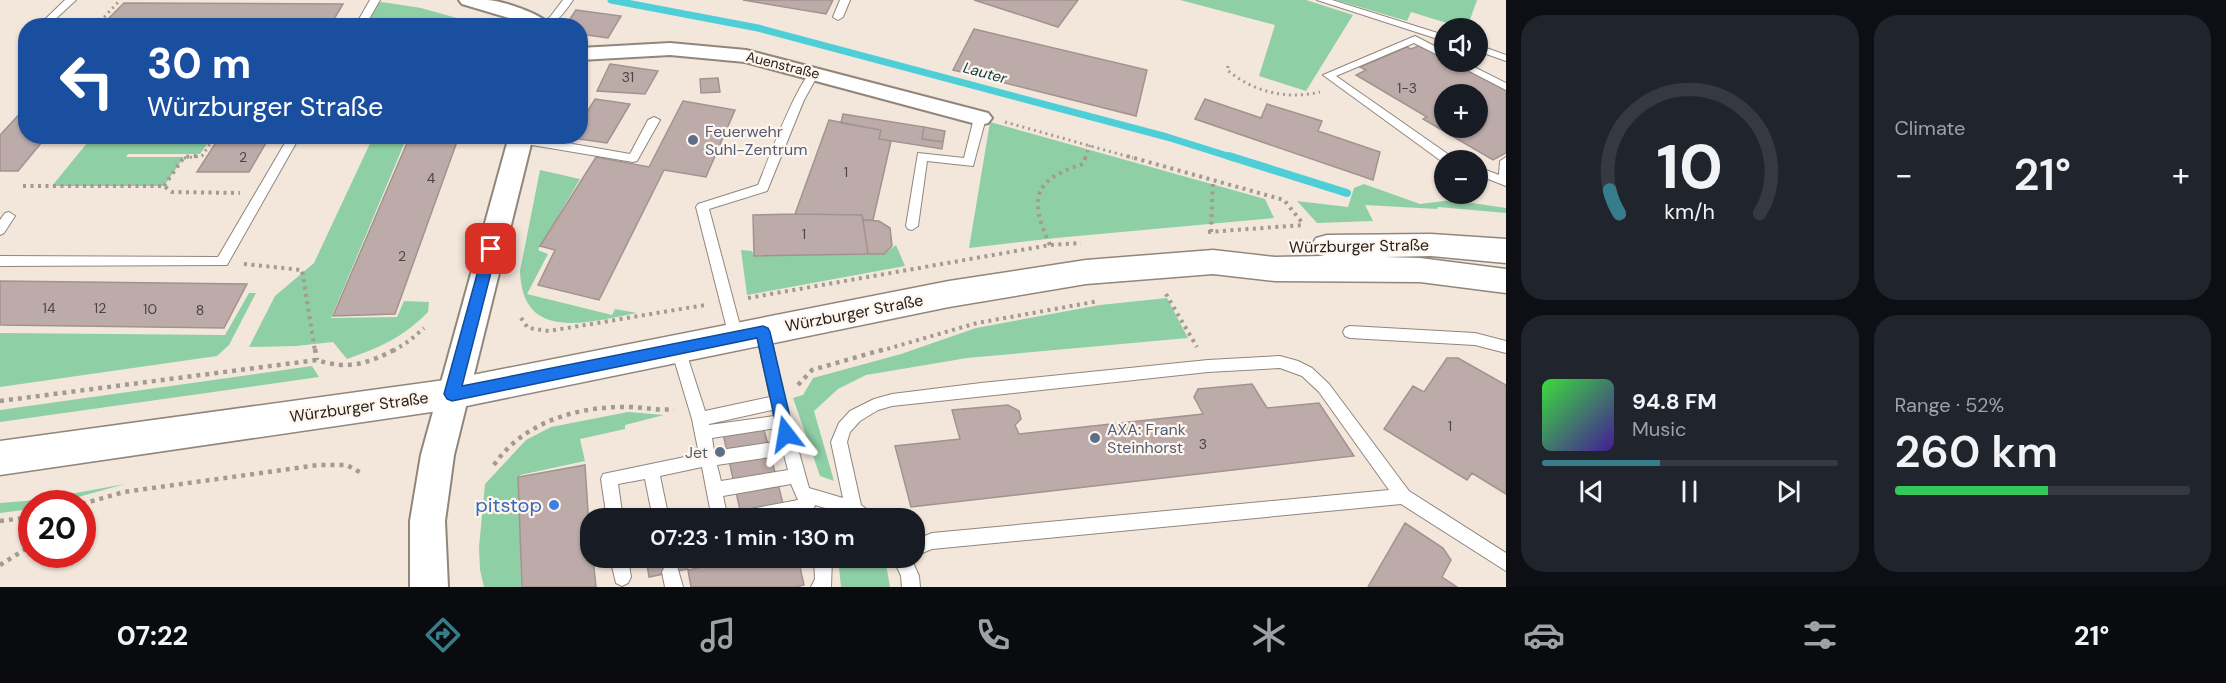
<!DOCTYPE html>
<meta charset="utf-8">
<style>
body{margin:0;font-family:"DM Sans",sans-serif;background:#20242c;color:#f1f3f6;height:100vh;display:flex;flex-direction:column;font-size:22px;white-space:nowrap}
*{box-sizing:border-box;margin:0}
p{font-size:20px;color:#9ea1a6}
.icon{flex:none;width:33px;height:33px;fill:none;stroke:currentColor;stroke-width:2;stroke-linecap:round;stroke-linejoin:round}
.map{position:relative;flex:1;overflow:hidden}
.details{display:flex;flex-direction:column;gap:15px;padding:15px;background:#0d0f14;width:720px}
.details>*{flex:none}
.banner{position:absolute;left:18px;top:18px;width:570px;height:126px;border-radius:24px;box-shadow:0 2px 4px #0004;background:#1a4fa0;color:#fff;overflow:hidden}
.buttons{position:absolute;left:1434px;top:18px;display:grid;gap:12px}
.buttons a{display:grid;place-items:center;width:54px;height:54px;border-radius:50%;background:#171b24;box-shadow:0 2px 4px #0004;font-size:30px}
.speed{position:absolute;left:18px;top:490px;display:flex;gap:12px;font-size:30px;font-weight:700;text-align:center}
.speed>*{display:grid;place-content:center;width:78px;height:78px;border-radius:50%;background:#171b24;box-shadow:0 2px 4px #0004;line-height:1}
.speed .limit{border:9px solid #d22;background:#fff;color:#111}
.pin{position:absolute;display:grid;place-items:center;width:51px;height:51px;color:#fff;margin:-26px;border-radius:12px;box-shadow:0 3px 9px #0006}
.me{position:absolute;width:66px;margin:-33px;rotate:346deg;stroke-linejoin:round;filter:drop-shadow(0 0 4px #0008)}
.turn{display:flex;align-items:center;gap:21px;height:126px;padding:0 30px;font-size:27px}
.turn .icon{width:78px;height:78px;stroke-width:2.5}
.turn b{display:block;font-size:42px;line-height:51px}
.big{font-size:45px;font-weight:600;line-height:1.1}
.details .tile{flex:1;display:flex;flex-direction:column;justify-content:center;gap:9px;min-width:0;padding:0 21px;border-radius:24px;background:#20242c}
.details .dial{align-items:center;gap:0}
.dial svg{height:156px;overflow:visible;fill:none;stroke:#363941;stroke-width:7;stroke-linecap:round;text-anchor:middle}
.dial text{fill:#f1f3f6;stroke:none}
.song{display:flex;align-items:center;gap:18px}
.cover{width:72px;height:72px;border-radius:9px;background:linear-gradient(135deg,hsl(120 70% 55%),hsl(260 70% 35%))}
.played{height:6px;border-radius:3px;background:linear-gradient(90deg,#377c8b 40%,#363941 40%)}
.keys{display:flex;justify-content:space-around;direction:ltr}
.heat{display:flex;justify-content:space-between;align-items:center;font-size:33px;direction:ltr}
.charge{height:9px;border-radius:4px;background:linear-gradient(90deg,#34c759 52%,#363941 0)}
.details .tiles{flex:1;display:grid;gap:15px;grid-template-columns:repeat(2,1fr)}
.trip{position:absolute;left:580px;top:508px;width:345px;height:60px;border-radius:24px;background:#171b24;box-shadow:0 2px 4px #0004;font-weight:600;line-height:60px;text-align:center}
.dock{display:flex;height:96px;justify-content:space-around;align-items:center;background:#090b0e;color:#9ea1a6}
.dock .icon{width:42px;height:42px}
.dock .selected{color:#377c8b}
.dock b{font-size:27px;color:#f1f3f6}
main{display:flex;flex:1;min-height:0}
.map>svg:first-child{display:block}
.green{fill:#8fcfa5}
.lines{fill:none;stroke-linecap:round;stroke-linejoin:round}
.stream-far1{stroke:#4ecfd7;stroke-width:7}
.stream{stroke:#4ecfd7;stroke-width:8}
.building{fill:#bcaba9;stroke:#a29290;stroke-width:1.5;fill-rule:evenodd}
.service-casing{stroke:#91867c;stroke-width:2}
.minor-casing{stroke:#91867c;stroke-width:4}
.secondary-casing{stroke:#91867c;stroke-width:3}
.path-far2{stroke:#a39a92;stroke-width:3;stroke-dasharray:2 4;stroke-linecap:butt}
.path-far1{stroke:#a39a92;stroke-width:4;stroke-dasharray:3 4.5;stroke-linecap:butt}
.path{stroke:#a39a92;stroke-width:4.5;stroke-dasharray:4 5;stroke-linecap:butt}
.service{fill:#fff;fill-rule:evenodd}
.minor{fill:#fff;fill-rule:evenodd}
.secondary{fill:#fff;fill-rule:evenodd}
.route{fill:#1a73e8;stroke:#114b97;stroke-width:1.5}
.service-dot{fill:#5c6f8a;stroke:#fff5ec;stroke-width:2}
.shop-dot{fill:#3f7fe0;stroke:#fff5ec;stroke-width:2}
.labels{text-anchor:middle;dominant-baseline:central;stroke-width:4.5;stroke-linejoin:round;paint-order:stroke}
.far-street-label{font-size:14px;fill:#26211e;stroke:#fff5ec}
.number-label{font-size:14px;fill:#4c4441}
.far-water-label{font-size:15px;font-style:italic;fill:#013f43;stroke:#fff5ec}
.service-label{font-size:16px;fill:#4e5e75;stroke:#fff5ec;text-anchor:start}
.street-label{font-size:16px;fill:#26211e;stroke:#fff5ec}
.near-shop-label{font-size:20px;fill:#366cbe;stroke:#fff5ec;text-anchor:end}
</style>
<main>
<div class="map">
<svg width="1506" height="587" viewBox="0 0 1506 587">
<rect width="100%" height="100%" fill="#f3e7dc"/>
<path class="green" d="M1180 0H1306L1353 15 1306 91 1259 76 1275 25Z
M1336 0H1477L1467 28H1463L1411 12 1407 21Z
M382 2 421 8 482 25 366 26 377 3Z
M990 122 1265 199 1274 218 1056 238 969 248Z
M92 137V136L212 137 200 154H128L126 157H184L164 186H52Z
M373 137H407L331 318 397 317 404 301 429 302 428 312C402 338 381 347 347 359L333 342 296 346 249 347 275 296 314 263Z
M540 170 580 179 538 250 548 254 527 294 612 315 615 309 637 313C588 322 522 343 520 271Z
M1364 184 1420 204 1452 200 1506 208V213L1438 207 1437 209 1365 205 1373 221 1317 223 1297 201 1348 207 1354 188Z
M896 245 905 266 747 295 741 250 752 251 754 256 868 254H884Z
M249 293H256L229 345 217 356 0 387V333L225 335Z
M1167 298 1188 338 967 358 866 375 838 389 814 411 834 481 820 476 793 398 803 395 813 378 901 354 976 328 1100 305Z
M312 366 319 377 0 422V410Z
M628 412 664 415 625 425V429L580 439 585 461 520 475 521 587H484L480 570 479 547 485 484 526 440 551 427Z
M125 484 53 504H32L31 509 0 513V503L37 500Z
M838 558H882L886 564 890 587H841Z"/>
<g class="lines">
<path class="stream-far1" d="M611 0 758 28 1167 137 1234 158"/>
<path class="stream" d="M1229 156 1347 193"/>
</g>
<path class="building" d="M743 0H833L826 14Z
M974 0H1078L1058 27Z
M124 3 343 4 330 26 102 25Z
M576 10 621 16 608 38 580 34V26H565Z
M974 29 1147 70 1136 116 953 70Z
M1423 44 1444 56V62H1455L1506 89V153L1493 160 1423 119 1427 117 1356 75 1366 70 1360 67 1407 47 1411 49ZM1444 94H1478V128H1444Z
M610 64 658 71 645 94 597 91Z
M718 78 720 92 701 93 700 79Z
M595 99 630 104 607 143 572 138 580 136V124Z
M1205 99 1261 118 1267 104 1322 121 1318 131 1380 152 1373 180 1195 119Z
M683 101 735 110 706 177 664 170 599 300 538 285 555 250 540 246 596 157 649 167Z
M26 107V136H47L18 171H0V135Z
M843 114 924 127 922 139 943 142 942 149 879 139 881 130 841 123Z
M829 120 881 130 879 139 891 141 873 220H863L862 215 795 214Z
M924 127 945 131 943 142 922 139Z
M220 136H270L249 172H197Z
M410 136H459L395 314 333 316Z
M795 214 862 215 868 254 754 256 753 215Z
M863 220 879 221 890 228 892 246 884 254H868Z
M0 281 247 284 224 328 0 325Z
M1447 358H1458L1506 385V494L1472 473 1467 480 1384 429 1413 386 1424 392Z
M1252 384 1267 408 1319 403 1354 456 911 507 895 446 960 439 952 410 1008 405 1019 411 1021 419 1015 425 1019 434 1203 414 1194 397 1198 389Z
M762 422 787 519H742L722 429Z
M585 465 591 558H593L596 587H522L518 477Z
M1405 523 1443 548 1451 560 1442 577 1457 587H1368Z
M646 558H686L688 569 649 577Z
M742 558H798L804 585 795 587H691L688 570Z"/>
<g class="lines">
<defs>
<path id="service" d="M65 0H76L48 26H38Z
M370 0H380L365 26H355Z
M563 0H573C563 14 556 26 538 26L550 17Z
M840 0H850L843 17 838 20 833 17Z
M1317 0H1332L1444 35V41Z
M1415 36 1444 51V58L1414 43 1336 76 1452 157 1454 160H1444V163L1323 75Z
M1478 45 1506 55V61L1478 51Z
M1452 62H1464L1506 83V90Z
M814 70 819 73 804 100 767 191 709 209 743 337 741 341H731L729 337 696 207 698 204 758 185C766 166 799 76 814 70Z
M980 115 986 118 973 166 927 161 918 226 912 230 908 229 906 226 918 153 964 158 974 118Z
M654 117 660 120 637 161 633 162 520 143 514 139 516 136H527L630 154 648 120Z
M289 136H300L227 265 0 266V256L218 257Z
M1506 157V186L1478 175V167L1499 175 1500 161Z
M9 212 15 216 4 233 0 235V220L5 213Z
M763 326 768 328 770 332 785 402 809 488 843 498 831 442 839 423 850 411 874 399 892 394 981 383 1208 360 1280 356 1298 361 1312 368 1329 384 1409 491 1506 553V571L1401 504 932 549 915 556V540L932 533 1389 490 1319 392 1302 376 1280 368 1208 372 892 406 878 410 860 421 850 432 847 442 861 505 872 513 874 519H854L849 515 815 505 813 511 780 519H732L734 513 740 511 798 500 791 484 723 496 728 519H712L702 467 660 476 669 519H653L645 479 618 484 623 519H607L601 479 603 474 699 454 692 419 671 349 673 345 678 343 683 345 685 349 705 411 770 397 756 332 758 328ZM772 410 774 416 709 425V424ZM777 428 781 441 714 451 712 438ZM784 455 788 470 721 481 717 465Z
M1350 326 1475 333 1506 341V353L1475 345 1350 338 1345 336 1343 332 1345 328Z
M610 558H628L631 577 628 583 622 586 616 583Z
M814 558H832L831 587H811L815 579Z
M893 558H911L919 576 920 587H902L901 576Z
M671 563 677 566 683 587H665L662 572 665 566Z"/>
<path id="minor" d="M459 0C469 0 479 0 488 0 503 1 543 14 551 26H524L509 18 462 4Z
M670 43 746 50 988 113 992 118 988 123 980 125 745 62 670 55 580 60V48Z
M509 136H533L454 455 445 521 448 587H410V521L421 455Z"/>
<path id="secondary" d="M1431 234 1506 239V263L1431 256 1384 257 1420 258 1506 269V293L1420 282 1275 281 1213 274 1086 284 949 307 452 409 0 475V441L452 379 949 281 1086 260 1213 250 1275 257 1324 256 1316 254 1311 246 1316 238 1327 235Z"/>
</defs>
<use href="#service" class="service-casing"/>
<use href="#minor" class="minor-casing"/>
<use href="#secondary" class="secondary-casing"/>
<path class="path-far2" d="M96 26 120 0
M1228 66 1227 70C1254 92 1286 100 1320 92
M1005 122 1133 158
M184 158 202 156 215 136
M1085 158 1090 145"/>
<path class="path-far1" d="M1127 156 1284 200 1304 225
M23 186H164L172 192 240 193
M164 186 184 157 198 156
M1208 232 1303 225
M1211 232 1213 180
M1050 245C1029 199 1032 180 1083 164L1086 156
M244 264 302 270 315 351
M1166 294 1197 347
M748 298 1050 245 1081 243
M521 318 528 328 549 331 705 305
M393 351 409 341 424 328
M880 351 977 323 1099 301"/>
<path class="path" d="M315 349 317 360
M798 385 812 370 885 349
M0 401 317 360C348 370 367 364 396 349
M494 465C523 422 578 406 628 407 644 407 658 411 674 409
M82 504 124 492 318 465H347L363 474
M0 521 32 517
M0 565 32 545"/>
<use href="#service" class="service"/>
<use href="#minor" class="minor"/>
<use href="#secondary" class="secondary"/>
</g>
<path class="route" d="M491 244 497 249 462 386 763 326 768 328 770 332 794 434 792 439 786 441 781 439 778 434 757 338 452 401 447 399 444 394 484 249Z"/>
<g class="service-dot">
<circle cx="693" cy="140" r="6"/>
<circle cx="1095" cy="438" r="6"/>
<circle cx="720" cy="452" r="6"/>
</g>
<circle class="shop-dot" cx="554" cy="505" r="6"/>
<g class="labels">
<g class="far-street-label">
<text transform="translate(783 65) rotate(14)">Auenstraße</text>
</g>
<g class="number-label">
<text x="628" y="77">31</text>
<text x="1407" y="88">1-3</text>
<text x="243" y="157">2</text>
<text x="846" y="172">1</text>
<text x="431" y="178">4</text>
<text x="804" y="234">1</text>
<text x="402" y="256">2</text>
<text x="49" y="308">14</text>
<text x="100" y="308">12</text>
<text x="150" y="309">10</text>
<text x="200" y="310">8</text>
<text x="1450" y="426">1</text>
<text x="1203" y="444">3</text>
</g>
<g class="far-water-label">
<text transform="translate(985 73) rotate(15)">Lauter</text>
</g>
<g class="service-label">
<text x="705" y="131">Feuerwehr<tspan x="705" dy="18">Suhl-Zentrum</tspan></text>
<text x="1107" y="429">AXA: Frank<tspan x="1107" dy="18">Steinhorst</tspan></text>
<text x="708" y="452" text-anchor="end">Jet</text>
</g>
<g class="street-label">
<text transform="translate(1359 246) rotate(-1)">Würzburger Straße</text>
<text transform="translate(854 313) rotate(-11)">Würzburger Straße</text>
<text transform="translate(359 407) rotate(-8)">Würzburger Straße</text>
</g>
<g class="near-shop-label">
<text x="542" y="505">pitstop</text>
</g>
</g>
</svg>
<div class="buttons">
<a><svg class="icon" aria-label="sound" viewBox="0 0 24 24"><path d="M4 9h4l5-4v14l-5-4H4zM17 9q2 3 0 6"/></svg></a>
<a>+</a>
<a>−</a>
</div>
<div class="speed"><div class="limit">20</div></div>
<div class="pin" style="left:491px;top:249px;background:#d93025"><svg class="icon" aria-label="arrive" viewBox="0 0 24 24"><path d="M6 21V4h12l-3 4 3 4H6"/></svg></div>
<svg class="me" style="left:786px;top:434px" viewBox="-20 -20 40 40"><path d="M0-17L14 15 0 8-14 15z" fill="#1a73e8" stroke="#fff" stroke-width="4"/></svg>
<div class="trip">07:23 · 1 min · 130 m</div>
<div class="banner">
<div class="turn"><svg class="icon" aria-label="left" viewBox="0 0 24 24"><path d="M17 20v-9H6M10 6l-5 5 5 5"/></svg><div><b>30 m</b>Würzburger Straße</div></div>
</div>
</div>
<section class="details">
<div class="tiles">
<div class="tile dial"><svg viewBox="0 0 100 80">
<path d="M14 69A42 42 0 1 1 86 69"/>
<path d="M14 69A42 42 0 0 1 9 57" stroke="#377c8b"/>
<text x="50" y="56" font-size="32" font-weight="700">10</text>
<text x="50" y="72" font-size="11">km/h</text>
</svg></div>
<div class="tile"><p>Climate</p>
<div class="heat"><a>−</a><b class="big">21°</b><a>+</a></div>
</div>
<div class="tile">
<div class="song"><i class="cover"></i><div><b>94.8 FM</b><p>Music</p></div></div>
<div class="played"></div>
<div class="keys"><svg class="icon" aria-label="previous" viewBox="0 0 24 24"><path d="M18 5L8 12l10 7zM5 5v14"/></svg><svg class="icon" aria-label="pause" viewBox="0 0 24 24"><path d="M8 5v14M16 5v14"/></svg><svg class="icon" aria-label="next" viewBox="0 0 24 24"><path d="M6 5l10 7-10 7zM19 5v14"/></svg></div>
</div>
<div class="tile"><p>Range · 52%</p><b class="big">260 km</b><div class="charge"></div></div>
</div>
</section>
</main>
<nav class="dock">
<b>07:22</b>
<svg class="icon selected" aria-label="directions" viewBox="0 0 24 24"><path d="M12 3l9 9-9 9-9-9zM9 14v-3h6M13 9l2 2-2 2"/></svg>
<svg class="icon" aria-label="music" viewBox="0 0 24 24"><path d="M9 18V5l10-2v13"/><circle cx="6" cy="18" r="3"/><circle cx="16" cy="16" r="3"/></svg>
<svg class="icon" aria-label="phone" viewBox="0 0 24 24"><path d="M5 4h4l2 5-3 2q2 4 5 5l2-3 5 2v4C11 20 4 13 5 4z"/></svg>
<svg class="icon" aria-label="climate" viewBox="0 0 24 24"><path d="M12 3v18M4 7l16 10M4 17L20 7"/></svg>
<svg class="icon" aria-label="car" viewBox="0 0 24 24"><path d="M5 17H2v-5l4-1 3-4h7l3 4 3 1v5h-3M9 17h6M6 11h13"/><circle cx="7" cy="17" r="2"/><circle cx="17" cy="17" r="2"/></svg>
<svg class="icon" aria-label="filters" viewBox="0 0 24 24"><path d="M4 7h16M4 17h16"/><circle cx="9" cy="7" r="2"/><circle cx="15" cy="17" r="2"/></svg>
<b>21°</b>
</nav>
